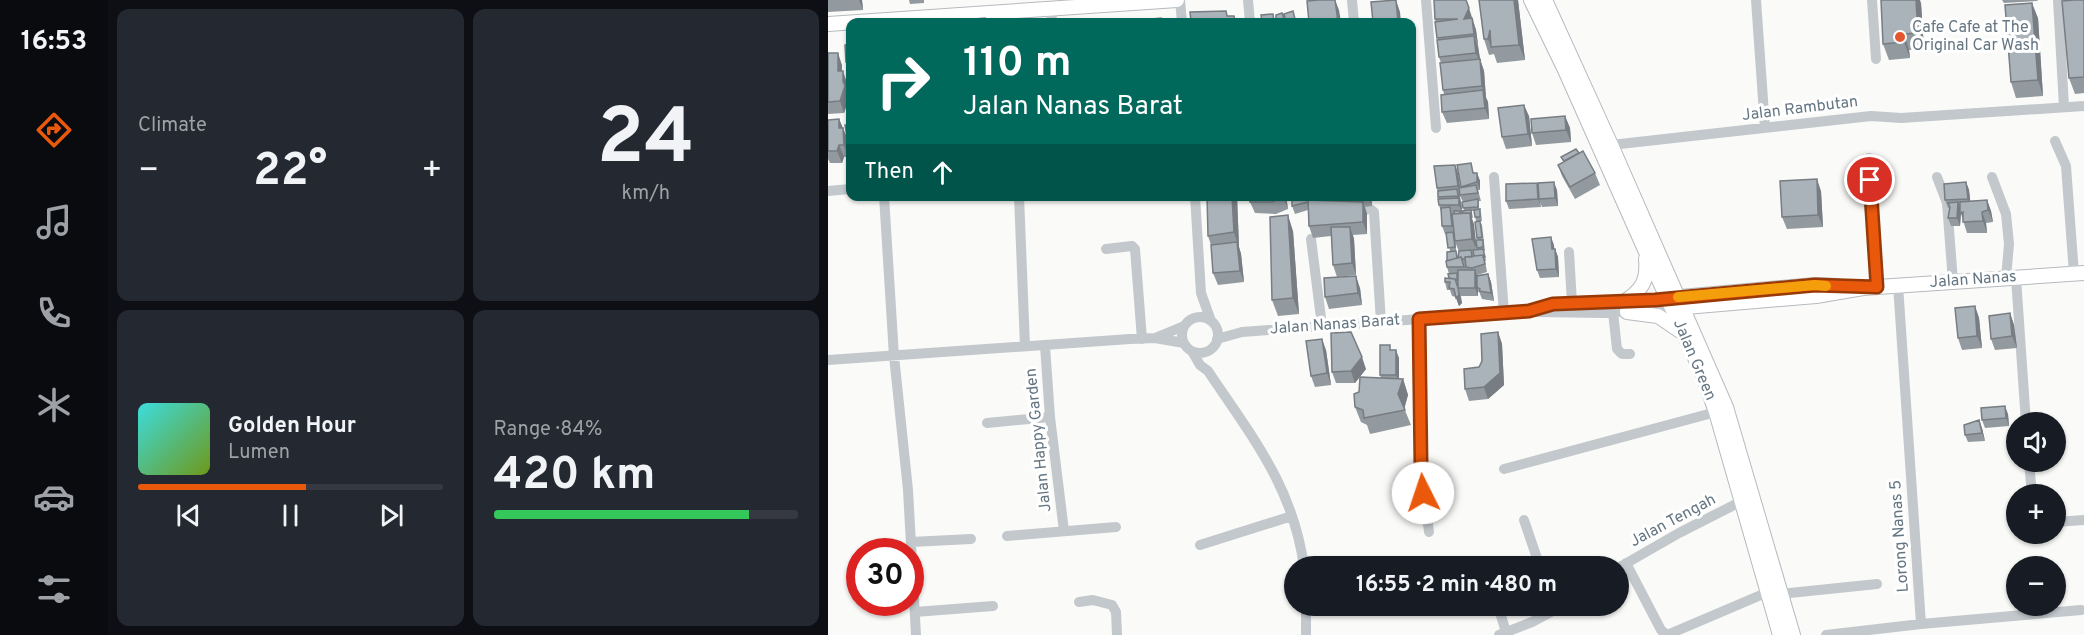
<!DOCTYPE html>
<meta charset="utf-8">
<style>
body{margin:0;font-family:Overpass,sans-serif;background:#242831;color:#f1f3f6;height:100vh;display:flex;flex-direction:column;font-size:22px;white-space:nowrap}
*{box-sizing:border-box;margin:0}
p{font-size:20px;color:#9ea1a6}
.icon{flex:none;width:33px;height:33px;fill:none;stroke:currentColor;stroke-width:2;stroke-linecap:round;stroke-linejoin:round}
.map{position:relative;flex:1;overflow:hidden}
.sheet{display:flex;flex-direction:column;gap:9px;padding:9px;background:#0d0f14;width:720px}
.sheet>*{flex:none}
.top-card{position:absolute;left:18px;top:18px;width:570px;height:183px;border-radius:12px;box-shadow:0 2px 4px #0004;background:#00695c;color:#fff;overflow:hidden}
.buttons{position:absolute;left:1178px;top:412px;display:grid;gap:12px}
.buttons a{display:grid;place-items:center;width:60px;height:60px;border-radius:50%;background:#171b24;box-shadow:0 2px 4px #0004;font-size:30px}
.speed{position:absolute;left:18px;top:538px;display:flex;gap:12px;font-size:30px;font-weight:700;text-align:center}
.speed>*{display:grid;place-content:center;width:78px;height:78px;border-radius:50%;background:#171b24;box-shadow:0 2px 4px #0004;line-height:1}
.speed .limit{border:9px solid #d22;background:#fff;color:#111}
.pin{position:absolute;display:grid;place-items:center;width:51px;height:51px;color:#fff;margin:-26px;border:3px solid #fff;border-radius:50%;box-shadow:0 2px 6px #0007}
.me{position:absolute;width:66px;margin:-33px;rotate:356deg;stroke-linejoin:round;filter:drop-shadow(0 0 4px #0008)}
.turn{display:flex;align-items:center;gap:21px;height:126px;padding:0 18px;font-size:27px}
.turn .icon{width:78px;height:78px;stroke-width:2.5}
.turn b{display:block;font-size:42px;line-height:51px}
.then{display:flex;align-items:center;height:57px;padding:0 18px;background:#0003;gap:12px;font-size:22px}
.big{font-size:45px;font-weight:700;line-height:1.1}
.sheet .tile{flex:1;display:flex;flex-direction:column;justify-content:center;gap:9px;min-width:0;padding:0 21px;border-radius:12px;background:#242831}
.sheet .dial{align-items:center;gap:0}
.dial b{font-size:78px;line-height:1}
.song{display:flex;align-items:center;gap:18px}
.cover{width:72px;height:72px;border-radius:9px;background:linear-gradient(135deg,hsl(180 70% 55%),hsl(80 70% 35%))}
.played{height:6px;border-radius:3px;background:linear-gradient(90deg,#ea580c 55%,#363941 55%)}
.keys{display:flex;justify-content:space-around;direction:ltr}
.heat{display:flex;justify-content:space-between;align-items:center;font-size:33px;direction:ltr}
.charge{height:9px;border-radius:4px;background:linear-gradient(90deg,#34c759 84%,#363941 0)}
.sheet .tiles{flex:1;display:grid;gap:9px;grid-template-columns:repeat(2,1fr)}
.trip{position:absolute;left:456px;top:556px;width:345px;height:60px;border-radius:30px;background:#171b24;box-shadow:0 2px 4px #0004;font-weight:700;line-height:60px;text-align:center}
main{display:flex;flex:1;min-height:0}
.tabs{display:flex;flex-direction:column;width:108px;justify-content:space-around;align-items:center;background:#090b0e;color:#9ea1a6}
.tabs .icon{width:42px;height:42px}
.tabs .selected{color:#ea580c}
.tabs b{font-size:27px;color:#f1f3f6}
.map>svg:first-child{display:block}
.lines{fill:none;stroke-linecap:round;stroke-linejoin:round}
.major-casing{stroke:#b5babe;stroke-width:16}
.minor{stroke:#c3c8cc;stroke-width:10}
.major{stroke:#fff;stroke-width:14}
.wall{fill:#929a9f;fill-rule:evenodd}
.shaded-wall{fill:#777d82}
.building{fill:#aab3b9;stroke:#777d82;stroke-width:1.5}
.route-casing{stroke:#983908;stroke-width:15}
.route{stroke:#ea580c;stroke-width:10}
.slow{stroke:#f59e0b;stroke-width:10}
.poi-dot{fill:#e4572e;stroke:#fff;stroke-width:2}
.labels{text-anchor:middle;dominant-baseline:central;stroke-width:6;stroke-linejoin:round;paint-order:stroke}
.poi-label{font-size:16px;fill:#657683;stroke:#fff;text-anchor:start}
.street-label{font-size:16px;fill:#657683;stroke:#fff}
</style>
<main>
<nav class="tabs">
<b>16:53</b>
<svg class="icon selected" aria-label="directions" viewBox="0 0 24 24"><path d="M12 3l9 9-9 9-9-9zM9 14v-3h6M13 9l2 2-2 2"/></svg>
<svg class="icon" aria-label="music" viewBox="0 0 24 24"><path d="M9 18V5l10-2v13"/><circle cx="6" cy="18" r="3"/><circle cx="16" cy="16" r="3"/></svg>
<svg class="icon" aria-label="phone" viewBox="0 0 24 24"><path d="M5 4h4l2 5-3 2q2 4 5 5l2-3 5 2v4C11 20 4 13 5 4z"/></svg>
<svg class="icon" aria-label="climate" viewBox="0 0 24 24"><path d="M12 3v18M4 7l16 10M4 17L20 7"/></svg>
<svg class="icon" aria-label="car" viewBox="0 0 24 24"><path d="M5 17H2v-5l4-1 3-4h7l3 4 3 1v5h-3M9 17h6M6 11h13"/><circle cx="7" cy="17" r="2"/><circle cx="17" cy="17" r="2"/></svg>
<svg class="icon" aria-label="filters" viewBox="0 0 24 24"><path d="M4 7h16M4 17h16"/><circle cx="9" cy="7" r="2"/><circle cx="15" cy="17" r="2"/></svg>
</nav>
<section class="sheet">
<div class="tiles">
<div class="tile"><p>Climate</p>
<div class="heat"><a>−</a><b class="big">22°</b><a>+</a></div>
</div>
<div class="tile dial"><b>24</b><p>km/h</p></div>
<div class="tile">
<div class="song"><i class="cover"></i><div><b>Golden Hour</b><p>Lumen</p></div></div>
<div class="played"></div>
<div class="keys"><svg class="icon" aria-label="previous" viewBox="0 0 24 24"><path d="M18 5L8 12l10 7zM5 5v14"/></svg><svg class="icon" aria-label="pause" viewBox="0 0 24 24"><path d="M8 5v14M16 5v14"/></svg><svg class="icon" aria-label="next" viewBox="0 0 24 24"><path d="M6 5l10 7-10 7zM19 5v14"/></svg></div>
</div>
<div class="tile"><p>Range · 84%</p><b class="big">420 km</b><div class="charge"></div></div>
</div>
</section>
<div class="map">
<svg width="1256" height="635" viewBox="0 0 1256 635">
<rect width="100%" height="100%" fill="#fafaf8"/>
<g class="lines">
<defs>
<path id="major" d="M703 0 737 70 818 252 875 375 888 412 952 635
M717 0 783 145 898 407 965 635
M0 24 349 0
M842 298 987 285 1009 286
M796 302C814 290 820 281 818 259
M846 308 988 296 1035 288 1256 273
M799 312 830 316 855 333"/>
</defs>
<use href="#major" class="major-casing"/>
<path class="minor" d="M352 0 354 22
M420 0 422 22
M524 0 526 22
M598 0 608 128
M928 0 937 128
M1044 0 1048 59
M1230 0 1236 107
M223 8 224 22
M1227 141 1238 166 1246 274
M783 145 1043 116 1073 118 1256 106
M1041 158 1049 287
M666 177 676 313
M1109 177 1119 203 1125 282
M1164 177 1178 214 1181 244 1178 278
M0 191 22 189
M56 196 66 356 80 490 88 635
M191 196 197 346
M367 196 373 293 383 321
M526 211 542 209 546 212 553 322
M483 239 494 326
M278 249 304 246 307 249 314 339
M741 252 744 303
M1188 278 1198 423
M1070 285 1093 624 1253 610
M708 312 774 313 844 308
M785 312 789 349 794 354H802
M354 335a18 18 0 1 1 36 0a18 18 0 1 1-36 0Z
M591 319 593 466 601 532
M327 338 356 326
M389 339 414 332 701 311 725 304 840 298
M217 346 222 417 236 531
M364 351 372 365 380 371C424 437 465 486 476 567
M0 360 302 339 327 338 356 343
M159 423 222 417
M1201 462 1204 495
M676 469 888 412
M696 520 712 567
M1227 522 1256 520
M179 536 288 527
M83 542 143 539
M372 545 464 516
M798 563 833 630 839 635 940 592
M656 565V567
M790 568 851 533 914 501
M952 594 1049 584
M251 602 265 600 284 605 288 612 289 635
M478 606V635
M670 606 678 632
M87 612 165 606
M671 635 704 622 734 606
M998 635 1093 624"/>
<use href="#major" class="major"/>
</g>
<path class="wall" d="M0 0H34L35 10 0 12Z
M81 0H96V3L82 4Z
M606 0 646 20 645 21 648 30 652 59 656 71 658 98 660 102 661 119 619 123 614 112 616 94 615 90 613 63 611 57 610 40 607 19Z
M651 0H690L697 60 669 63 666 54 661 55 656 39Z
M1174 0H1210L1209 1 1176 3Z
M1239 0H1256V93L1247 94 1241 78Z
M1093 3 1096 49 1081 50 1082 58 1061 60 1055 44Z
M1210 18 1215 96 1188 98 1183 82Z
M22 44V74L18 62Z
M0 53 14 65V71L19 83V91L21 98 16 113 0 114Z
M701 116 704 146 678 149 674 137Z
M737 116 742 128 743 142 708 145 704 133Z
M11 119 20 140V157H16L14 163H2L0 159V120Z
M751 153 767 173 772 185 747 199 734 176 730 165 735 162 733 157Z
M627 165 630 173 632 188H633L629 165 647 173H649L652 181V190H650L653 201H651V209L653 213 654 221H652L654 225 657 251H656L658 261H657L659 272 649 275 660 274 663 282 666 301 654 299 650 289V296H633L634 303 631 306 628 297 624 296 622 290H619L617 282 621 278V274L619 267 622 251 619 234H617L614 226 613 212 611 205 609 188ZM631 194 635 202 636 211 635 213H632H634V206ZM643 211H646L648 221H652L649 238 650 240 649 248V250H648ZM628 244 631 252 630 258 628 251Z
M1138 182 1141 190 1142 201 1159 200 1163 211 1165 222 1158 223 1159 233H1139L1133 214 1132 226H1123L1120 218 1122 208H1120L1117 200Z
M709 183 710 187 729 190 730 206 714 207 712 202 713 207 681 209 678 201Z
M993 191 995 227 959 229 954 217Z
M379 196H409L411 247 413 254 416 282 390 285 385 273 383 245 380 236Z
M458 196 460 209 448 214 427 213 422 202Z
M464 196H485V200L509 201 543 196 544 206 537 207 539 214V234L525 235 526 239 528 275 509 277 505 265 503 236 485 238 481 226 480 210 467 214 464 206Z
M465 231 471 314 450 316 444 300Z
M726 245V249H727L730 257 731 277 712 278 709 270Z
M532 288 534 305 501 309 497 297Z
M1147 306 1151 318 1154 348 1134 350 1130 338Z
M1182 313 1186 325 1189 348 1167 350 1163 339Z
M670 332 674 344 676 385 660 399 641 401 637 389 651 367Z
M498 350 503 385 487 387 483 376Z
M564 350 571 358V379H575L580 395 576 408 583 425 542 434 539 425 533 422 527 407 531 392 553 378 552 375Z
M538 369 527 383H508L504 372Z
M1180 414 1181 426 1157 428 1154 420Z
M1154 428 1157 441 1140 442 1137 435Z"/>
<path class="shaded-wall" d="M31 0H34L35 10Z
M507 0 511 10 513 22H510Z
M568 0 572 12 573 22H570Z
M686 0H690L697 60 691 45Z
M1088 0H1092L1093 3 1096 49 1090 33Z
M1204 3 1210 18 1215 96 1210 80Z
M641 8 648 30 650 45 646 34 636 19Z
M662 30 663 47 666 54 660 39Z
M1076 34 1081 50 1082 58 1076 42Z
M646 36 650 47 652 59 656 71 658 98 654 86 652 64 648 53Z
M10 53 14 65V83L10 71Z
M15 71 19 83V91L21 98 16 113 12 101 15 81Z
M655 90 660 102 661 119 657 108Z
M696 105 701 116 704 146 700 134Z
M737 116 742 128 743 142 738 130Z
M11 119 20 140V157L16 145 11 128Z
M11 145 16 157 14 163 9 151Z
M627 165 630 173 633 194 630 186Z
M649 173 652 181V190L649 182Z
M989 179 993 191 995 227 990 215Z
M726 182 729 190 730 206 727 198Z
M1138 182 1141 190 1143 207 1140 199Z
M709 183 712 191 711 199 713 207 710 199Z
M629 189 632 197 634 213 631 205Z
M404 196H409L411 247 413 254 416 282 412 271 409 242 406 232Z
M455 196H458L460 209Z
M541 196H543L544 206 541 198Z
M1159 200 1163 211 1165 222 1160 210Z
M535 202 539 214V234L535 222Z
M1130 202 1133 210 1132 226 1129 218Z
M1154 212 1158 223 1159 233 1155 221Z
M642 213 646 224 649 251 644 239Z
M460 215 465 231 471 314 465 298Z
M522 227 526 239 528 275 524 263Z
M723 237 726 245 727 257 724 249Z
M727 249 730 257 731 277 728 269Z
M647 270 650 278V296L647 288Z
M660 274 663 282 666 301 663 293Z
M528 276 532 288 534 305 530 293Z
M630 288 634 303 631 306 628 298Z
M1147 306 1151 318 1154 348 1149 336Z
M1182 313 1186 325 1189 348 1184 336Z
M670 332 674 344 676 385 660 399 656 387Z
M494 339 498 350 503 385 499 373Z
M568 350 571 358V383L568 375Z
M534 357 538 369 527 383 523 371Z
M575 379 580 395 576 410 570 394Z
M1177 406 1180 414 1181 426 1178 418Z
M1151 420 1154 428 1157 441 1154 433Z"/>
<path class="building" d="M491 0H507L510 22H481L479 1Z
M568 0 570 22H545L543 2Z
M606 0H638L641 8 636 19 644 18 646 34 609 38 607 22 630 19H607Z
M651 0H686L691 45 663 47 662 30 660 39H656Z
M1053 0H1088L1090 33 1076 34V42L1055 44Z
M1246 0H1256V77L1241 78 1234 1Z
M1204 3 1210 80 1183 82 1177 5Z
M398 11 399 16H406L407 22H363L362 12Z
M465 11 467 19V22H458L456 14Z
M454 13 457 22H448V15Z
M445 14 446 22H434L433 15Z
M157 18V22H124V21Z
M333 18V22H315V20Z
M646 36 648 53 611 57 609 40Z
M22 44V62H18L17 45Z
M0 53H10V71H15V81L17 86 12 101 0 102Z
M652 59 654 86 615 90 612 63Z
M655 90 657 108 614 112 613 95Z
M696 105 700 134 674 137 670 108Z
M737 116 738 130 704 133 703 119Z
M11 119V128H15L16 145H11L9 151H0V120Z
M22 124V154L17 125Z
M748 149 751 153 736 161 733 157Z
M755 151 767 173 742 187 730 165Z
M643 163 645 173H649V182L633 187 629 165Z
M627 165 630 186 609 188 606 166Z
M989 179 990 215 954 217 952 181Z
M726 182 727 198 711 199 710 183Z
M1138 182 1140 199 1117 200 1116 184Z
M709 183 710 199 678 201V184Z
M648 185 650 193 632 195 631 188Z
M629 189 630 196 610 197V191Z
M379 196H404L406 232 380 236Z
M422 196H455V197L444 202H422Z
M464 196H482L481 200H480V202L464 206Z
M509 196H541V198L509 200Z
M631 198V205H611L610 199Z
M650 199V207L635 208 634 202Z
M480 200 535 202V222L481 226Z
M1159 200 1160 210 1154 212 1155 221 1135 222V212L1132 213V202Z
M1130 202 1129 218H1120L1122 207 1120 203Z
M622 207 624 226H614L613 208Z
M652 209V217H647L646 210Z
M643 210 644 218 642 213H635L634 211Z
M626 211H632V214H626Z
M642 213 644 239 627 241 624 214Z
M460 215 465 298 444 300 442 217Z
M652 221 654 237 649 238 647 222Z
M503 227H522L524 263 505 265Z
M625 232 627 247 620 248 618 233Z
M723 237 724 249H727L728 269 709 270 704 239Z
M648 240H655V247L649 248Z
M409 242 412 271 385 273 383 245Z
M655 249 657 257H655V255L646 256 645 250Z
M643 250 644 257H637V259H634L633 257 630 258 631 251Z
M628 251 629 258 619 261V252Z
M655 255 657 264 644 268 638 267 637 257Z
M633 257 636 267H619L618 261Z
M630 270H647V288H630L631 295 628 298 626 289 621 288 622 282H617V278L627 279 630 288Z
M629 273V280L627 279 621 278 620 274Z
M660 274 663 293 651 291 652 289 649 287V276Z
M528 276 530 293 497 297 496 278Z
M1147 306 1149 336 1130 338 1127 308Z
M1182 313 1184 336 1163 339 1161 316Z
M523 332 534 357 523 371 504 372 503 333Z
M670 332 672 373 656 387 637 389 636 369 651 367 654 361 653 334Z
M494 339 499 373 483 376 478 341Z
M552 345H562V350H568V375H552Z
M532 377 575 379 570 394 577 410 536 418 535 410 527 407 526 394 531 392Z
M1177 406 1178 418 1154 420 1153 408Z
M1151 420 1154 433 1137 435 1136 425Z"/>
<g class="lines">
<defs>
<path id="route" d="M595 493 593 466 591 319 701 311 725 304 827 300 987 285 1049 287 1042 180"/>
</defs>
<use href="#route" class="route-casing"/>
<use href="#route" class="route"/>
<path class="slow" d="M850 297 987 285 998 286"/>
</g>
<circle class="poi-dot" cx="1072" cy="37" r="6"/>
<g class="labels">
<g class="poi-label">
<text x="1084" y="28">Cafe Cafe at The<tspan x="1084" dy="18">Original Car Wash</tspan></text>
</g>
<g class="street-label">
<text transform="translate(972 109) rotate(-7)">Jalan Rambutan</text>
<text transform="translate(1145 280) rotate(-4)">Jalan Nanas</text>
<text transform="translate(507 325) rotate(-4)">Jalan Nanas Barat</text>
<text transform="translate(866 360) rotate(67)">Jalan Green</text>
<text transform="translate(211 440) rotate(-96)">Jalan Happy Garden</text>
<text transform="translate(845 521) rotate(-28)">Jalan Tengah</text>
<text transform="translate(1072 536) rotate(-94)">Lorong Nanas 5</text>
</g>
</g>
</svg>
<div class="buttons">
<a><svg class="icon" aria-label="sound" viewBox="0 0 24 24"><path d="M4 9h4l5-4v14l-5-4H4zM17 9q2 3 0 6"/></svg></a>
<a>+</a>
<a>−</a>
</div>
<div class="speed"><div class="limit">30</div></div>
<div class="pin" style="left:1042px;top:180px;background:#d93025"><svg class="icon" aria-label="arrive" viewBox="0 0 24 24"><path d="M6 21V4h12l-3 4 3 4H6"/></svg></div>
<svg class="me" style="left:595px;top:493px" viewBox="-20 -20 40 40"><circle r="19" fill="#fff"/><path d="M0-13L10 11 0 6-10 11z" fill="#ea580c"/></svg>
<div class="trip">16:55 · 2 min · 480 m</div>
<div class="top-card">
<div class="turn"><svg class="icon" aria-label="right" viewBox="0 0 24 24"><path d="M7 20v-9h11M14 6l5 5-5 5"/></svg><div><b>110 m</b>Jalan Nanas Barat</div></div>
<div class="then">Then<svg class="icon" aria-label="ahead" viewBox="0 0 24 24"><path d="M12 20V5M6 11l6-6 6 6"/></svg></div>
</div>
</div>
</main>
